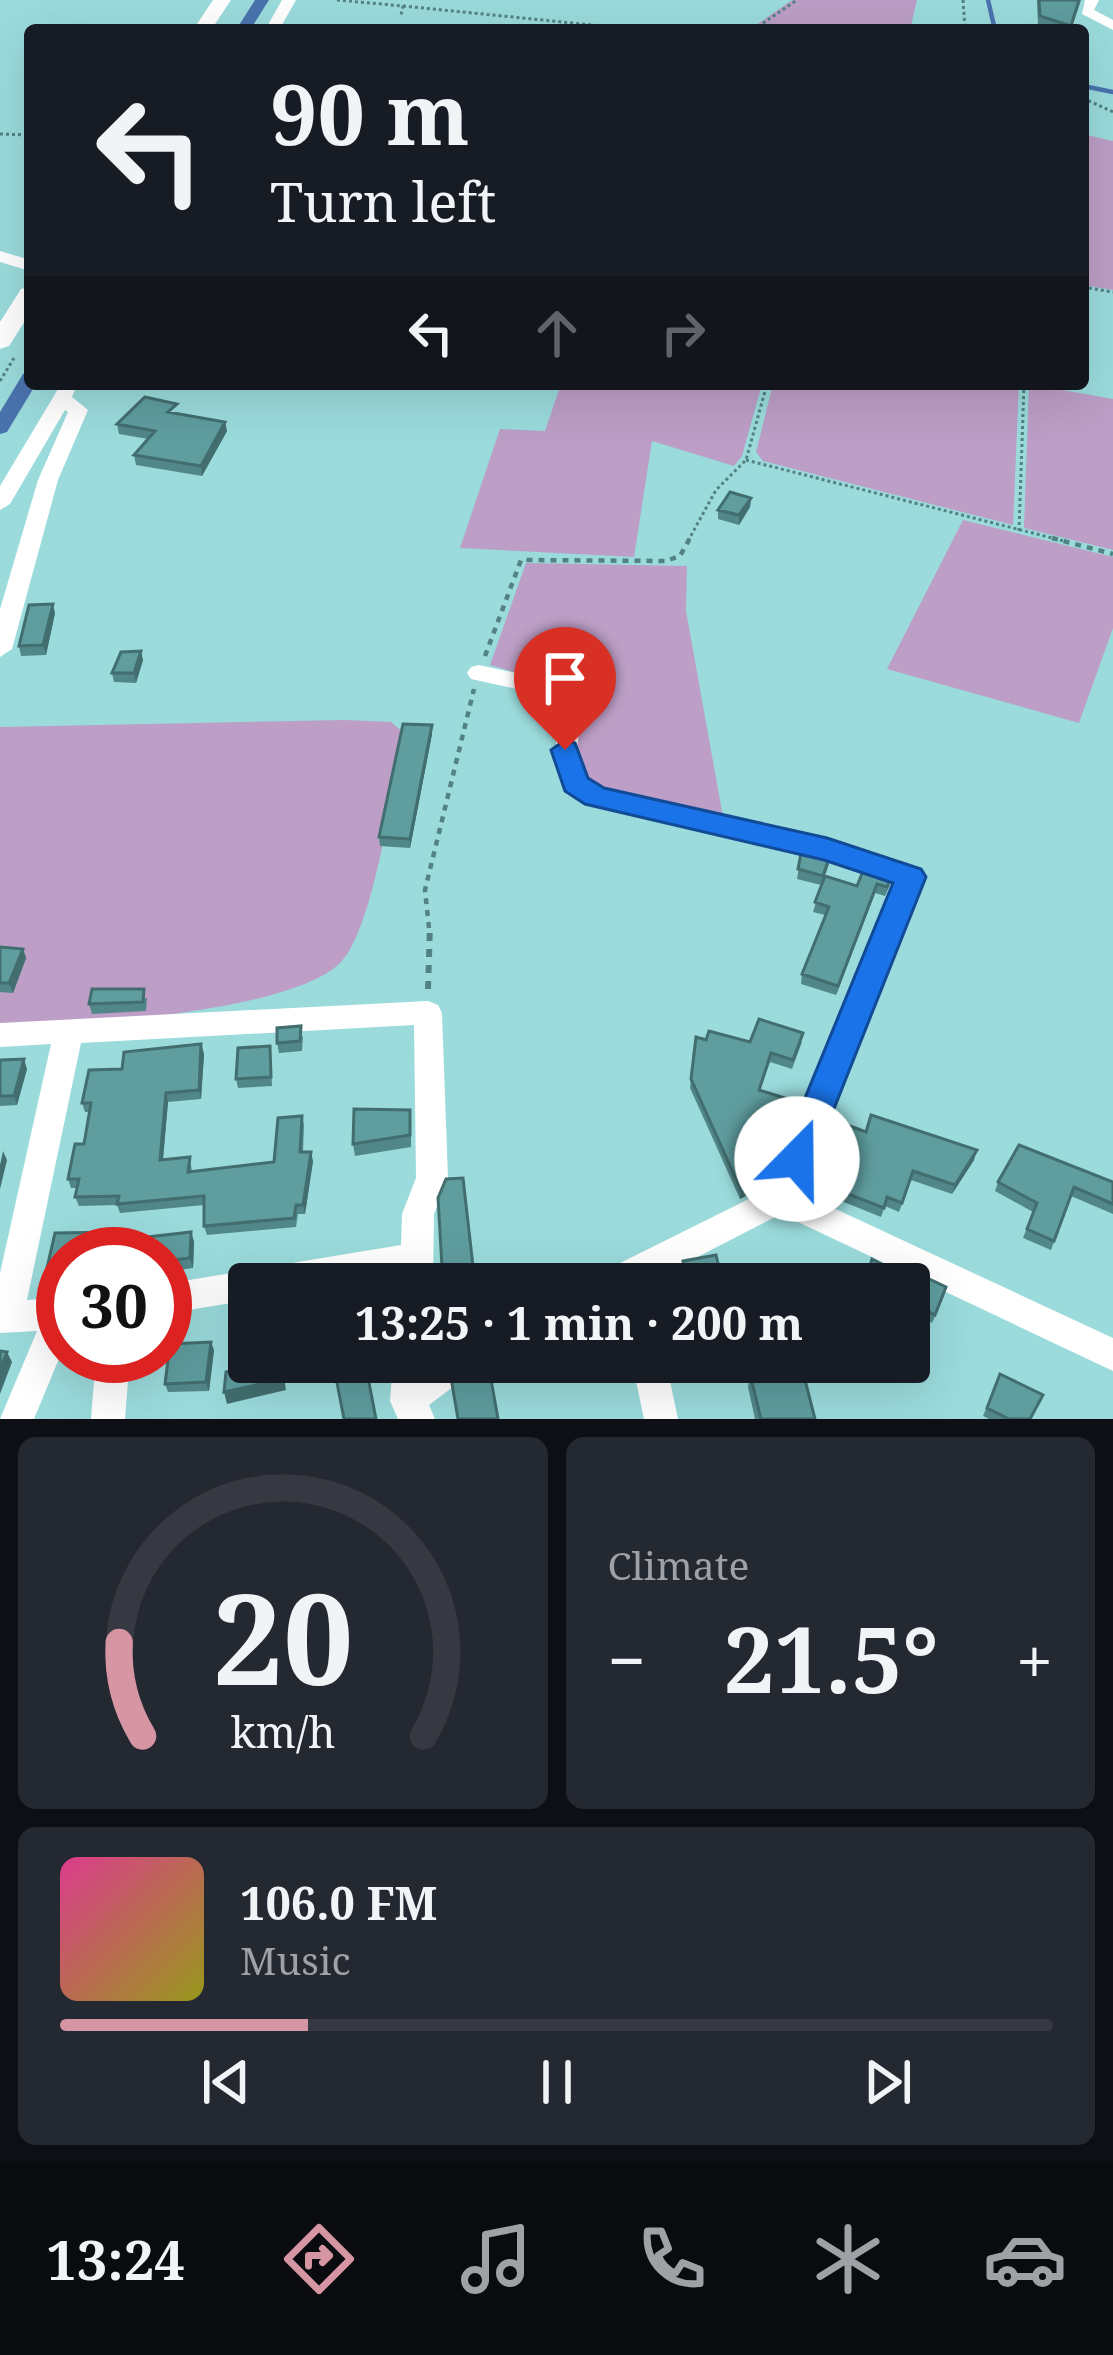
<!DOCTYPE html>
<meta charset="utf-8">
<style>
body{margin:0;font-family:"Noto Serif",serif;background:#242831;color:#f1f3f6;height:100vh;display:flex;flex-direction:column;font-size:45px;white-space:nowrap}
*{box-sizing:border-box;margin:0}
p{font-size:39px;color:#9ea1a6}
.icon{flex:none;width:66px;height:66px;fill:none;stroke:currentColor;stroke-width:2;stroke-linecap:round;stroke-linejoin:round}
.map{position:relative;height:1419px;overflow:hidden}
.drawer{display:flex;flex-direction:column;gap:18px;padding:18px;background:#0d0f14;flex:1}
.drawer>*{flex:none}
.hud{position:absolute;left:24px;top:24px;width:1065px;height:366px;border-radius:12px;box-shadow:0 12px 48px #0002;background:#171b24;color:#f1f3f6;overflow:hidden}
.speed{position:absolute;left:36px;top:1227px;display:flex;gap:24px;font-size:60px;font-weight:700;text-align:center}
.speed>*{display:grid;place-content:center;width:156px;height:156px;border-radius:50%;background:#171b24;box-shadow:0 12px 48px #0002;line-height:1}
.speed .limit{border:18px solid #d22;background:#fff;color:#111}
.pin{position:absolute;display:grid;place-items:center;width:102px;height:102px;color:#fff;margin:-123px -51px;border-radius:50% 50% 50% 0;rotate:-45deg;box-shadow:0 0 12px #0007}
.pin .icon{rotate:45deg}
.me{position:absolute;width:132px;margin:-66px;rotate:22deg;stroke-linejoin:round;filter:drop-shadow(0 0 9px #0008)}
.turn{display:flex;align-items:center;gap:42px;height:252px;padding:0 48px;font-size:54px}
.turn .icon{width:156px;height:156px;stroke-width:2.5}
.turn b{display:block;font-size:84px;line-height:102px}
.lanes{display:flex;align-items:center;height:114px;padding:0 48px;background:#0003;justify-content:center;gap:60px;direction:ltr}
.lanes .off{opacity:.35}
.big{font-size:90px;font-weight:700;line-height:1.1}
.drawer .tile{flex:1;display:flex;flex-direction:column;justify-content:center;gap:18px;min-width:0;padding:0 42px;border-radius:18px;background:#242831}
.drawer .dial{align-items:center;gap:0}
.dial svg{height:312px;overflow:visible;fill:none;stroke:#363941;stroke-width:7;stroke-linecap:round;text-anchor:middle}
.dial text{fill:#f1f3f6;stroke:none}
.song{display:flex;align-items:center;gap:36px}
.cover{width:144px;height:144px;border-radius:18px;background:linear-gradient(135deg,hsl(330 70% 55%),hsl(60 70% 35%))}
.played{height:12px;border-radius:6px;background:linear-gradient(90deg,#d695a3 25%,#363941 25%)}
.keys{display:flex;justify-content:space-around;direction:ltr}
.heat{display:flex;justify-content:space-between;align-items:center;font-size:66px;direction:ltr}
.drawer .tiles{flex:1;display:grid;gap:18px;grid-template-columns:1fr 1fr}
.tile:last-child{grid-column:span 2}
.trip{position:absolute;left:228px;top:1263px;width:702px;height:120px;border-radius:12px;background:#171b24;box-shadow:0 12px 48px #0002;font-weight:700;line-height:120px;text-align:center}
.menu{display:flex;height:192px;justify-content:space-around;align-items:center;background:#090b0e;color:#9ea1a6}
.menu .icon{width:84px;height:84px}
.menu .current{color:#d695a3}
.menu b{font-size:54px;color:#f1f3f6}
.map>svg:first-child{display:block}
.green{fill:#bc9ec6}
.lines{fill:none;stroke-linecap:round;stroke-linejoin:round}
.stream{stroke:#4a73ae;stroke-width:4.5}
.canal{fill:#4a73ae;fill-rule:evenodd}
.path-far2{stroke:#538283;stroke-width:3;stroke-dasharray:3 3;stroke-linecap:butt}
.path-far1{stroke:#538283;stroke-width:4.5;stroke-dasharray:6 6;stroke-linecap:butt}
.path{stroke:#538283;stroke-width:6;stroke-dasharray:8 8;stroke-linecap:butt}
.minor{fill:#fff;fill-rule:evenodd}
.secondary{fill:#fff;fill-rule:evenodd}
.wall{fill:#528789}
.shaded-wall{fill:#426e6f}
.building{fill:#5f9d9f;stroke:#426e6f;stroke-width:3}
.route{fill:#1a73e8;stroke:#114b97;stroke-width:3}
</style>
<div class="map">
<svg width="1113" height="1419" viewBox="0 0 1113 1419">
<rect width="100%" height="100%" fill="#9bdbdc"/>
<path class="green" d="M792 0H917L910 30H749Z
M1083 134 1113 141V290L1083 285Z
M561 384H762L742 456 734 466 652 441 634 557 460 548 500 429 545 431Z
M773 384H1019L1013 525 763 461 756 452Z
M1029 384 1113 399V550L1024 528Z
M963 520 1113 557V628L1079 723 887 669Z
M526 563 687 566 686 611 723 817 634 803 581 779 563 686 490 665Z
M344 720 391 722 404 733C393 784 374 930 340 963 289 1013 75 1024 0 1030V727Z"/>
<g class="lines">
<path class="stream" d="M988 0 995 30
M1083 86 1113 92"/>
<path class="canal" d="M255 0H269L250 30H236Z
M30 372V384H36L7 432 0 434V412L23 374Z"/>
<path class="path-far2" d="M337 0 403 6 401 15
M963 0 965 30
M403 6 642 30
M753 30 797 0
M1083 98 1113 112
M0 134 30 135
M1083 287 1113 292
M0 381 14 358
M746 460 1064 541
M1019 531 1024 384
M688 541 716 490 746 460 767 384"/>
<path class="path-far1" d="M1052 538 1113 554
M485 656 521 560 666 561 680 556 690 538
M429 928 425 890 474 689"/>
<path class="path" d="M428 989 430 925"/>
<path class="minor" d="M282 0H296L279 30H265Z
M1085 0H1099L1094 10 1113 20V30L1082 14Z
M0 251 30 260V271L0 262Z
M61 384H77L72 397 88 410 58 480 12 649 0 657V609L38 480 68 412 65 410 10 504 0 510V486Z
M479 665 570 685 582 704 577 750 586 779 603 789 827 839 920 870 924 877 799 1192 1113 1338V1371L781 1214 645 1284H596L600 1273 769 1189 896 882 825 858 587 803C529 767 571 738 554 697L471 679 467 673 471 667Z
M428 1001 438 1005 442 1013 448 1178 434 1214 433 1284H401V1275L347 1284H249V1300L165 1314V1284L401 1245 402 1214 416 1178 414 1025 81 1043 27 1300 63 1298V1349L34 1419H0L37 1331 0 1333V1273L51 1044 0 1047V1023Z
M96 1356H130L125 1419H91Z
M393 1362H475L470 1374 429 1405 435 1419H398L390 1401Z
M632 1362H666L678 1419H644Z"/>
<path class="secondary" d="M213 0H231L211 30H193Z
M30 287V313L9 346 0 349V322L21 289Z"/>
</g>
<path class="wall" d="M1037 0H1081L1071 30H1053L1038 25Z
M178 414 225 422 227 431 202 476 136 465 134 455 148 439 119 434 117 424Z
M751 498 750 507 739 525 718 519V510Z
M55 613 46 655 21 656 19 646Z
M143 660 136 683 114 682 112 673Z
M432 725V734L410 848 380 846 379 837Z
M802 848 829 864 825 876 857 886 865 866 890 885 885 896 875 893 836 995 801 984 802 974 825 915 813 912 821 885 797 879Z
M0 947 23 949 26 958 13 993 0 992Z
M147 998 146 1011 92 1014 89 1004Z
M303 1036 302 1051 279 1053 277 1043Z
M696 1037 750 1042H802L792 1069 770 1062 760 1091 789 1109 776 1150 779 1148 777 1157 765 1186 740 1199 690 1088Z
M201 1044 204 1054 201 1099 168 1102 163 1160 190 1157 192 1172 274 1162 302 1116 304 1125 303 1152 313 1161 305 1214H298L296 1227 207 1235 204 1226V1205L120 1213 117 1205 79 1206 75 1197 77 1188H71L68 1179 84 1144 90 1112H85L82 1103 122 1069Z
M271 1056 272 1086 238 1088 236 1079Z
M0 1060 27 1069 17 1105 0 1106Z
M411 1121V1147L355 1156 353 1144Z
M866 1132 974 1160 952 1194 911 1180 899 1212 885 1206 881 1217 819 1192 833 1151 822 1147 823 1138Z
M998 1182H1113V1214L1071 1196 1051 1250 1023 1238 1033 1212 995 1191Z
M121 1232 124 1240 191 1232 194 1242 193 1268 165 1272V1254H63V1278H51L47 1268 55 1233Z
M909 1284 944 1296 932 1323 909 1311Z
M214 1350 209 1391 168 1392 165 1384Z
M750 1374 815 1419H755L748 1387Z
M1000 1374 1043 1395 1031 1419H989L983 1416Z"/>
<path class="shaded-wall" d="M225 422 227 431 202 476 201 466Z
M751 498 750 507 739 525V515Z
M53 604 55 613 46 655 43 645Z
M141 651 143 660 136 683 134 673Z
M432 725V734L410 848V839Z
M877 884 875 893 836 995 838 986Z
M23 949 26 958 13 993 9 983Z
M201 1044 204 1054 201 1099 199 1090Z
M24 1059 27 1069 17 1105 14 1096Z
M166 1093 168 1102 162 1169 160 1160Z
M779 1148 777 1157 765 1186 740 1199 741 1190Z
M977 1150 974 1160 952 1194 955 1185Z
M3 1151 7 1160 0 1189V1165Z
M311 1152 313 1161 305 1214 303 1205Z
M191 1232 194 1242 193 1268 190 1258Z
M211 1342 214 1350 209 1391 206 1382Z
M7 1352 12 1362 0 1394V1370Z
M281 1362H326L283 1371 286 1390 227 1404 224 1392Z
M499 1362H519V1364L490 1383 489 1368Z"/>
<path class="building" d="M1039 0H1079L1071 26 1040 16Z
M145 397 177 404 168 412 225 422 201 466 134 455 155 431 117 424Z
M730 492 751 498 739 515 718 510Z
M53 604 43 645 19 646 29 605Z
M141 651 134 673H112L121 652Z
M403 724 432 725 410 839 379 837Z
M802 848 830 855 823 876 798 869Z
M865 866 892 875 887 887 877 884 838 986 802 974 829 907 815 902 825 876 857 886Z
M0 947 23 949 9 983H0Z
M92 989H144L143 1002 89 1004Z
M759 1019 803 1033 793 1060 771 1053 759 1090 791 1100 774 1151 779 1148 767 1177 741 1190 691 1079 696 1037 706 1040 709 1031 750 1042Z
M301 1026 300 1041 277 1043V1028Z
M201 1044 199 1090 166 1093 160 1160 190 1157 188 1172 274 1162 278 1118 302 1116 300 1152H311L303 1205H296L294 1218 204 1226V1196L117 1204 119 1196 75 1197 79 1179H68L75 1144H84L91 1103H82L89 1070 122 1069 124 1052Z
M270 1046 271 1077 236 1079 238 1048Z
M24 1059 14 1096H0V1060Z
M354 1109 410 1110V1135L353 1144Z
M871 1115 977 1150 955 1185 913 1171 902 1203 887 1197 884 1208 820 1183 837 1143 823 1138 831 1119 866 1132Z
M1019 1145 1113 1182V1204L1074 1187 1054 1241 1027 1229 1037 1203 998 1182Z
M463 1178 475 1284H443L438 1198 446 1179Z
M121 1232V1240L191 1232 190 1258 165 1261V1254H63V1268H47L55 1233Z
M716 1255 723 1284H688L683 1261Z
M872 1259 904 1276 908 1269 946 1287 935 1315 909 1301V1284H865Z
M211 1342 206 1382 165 1384 170 1344Z
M0 1351 7 1352 0 1370Z
M257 1362H281L283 1379 224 1392 226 1372 257 1365Z
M333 1362H365L376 1419H344Z
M479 1362H499L489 1368 498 1419H458L451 1378 484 1369Z
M802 1368 815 1419H761L750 1374Z
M1000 1374 1043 1395 1030 1419H1009L987 1408Z"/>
<path class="route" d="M565 740 575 743 588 778 604 788 827 838 921 869 926 877 810 1169 797 1174 785 1169 780 1159 893 883 824 860 585 804 565 791 551 750Z"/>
</svg>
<div class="speed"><div class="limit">30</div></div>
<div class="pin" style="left:565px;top:750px;background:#d93025"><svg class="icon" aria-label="arrive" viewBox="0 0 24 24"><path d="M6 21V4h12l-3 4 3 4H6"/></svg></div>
<svg class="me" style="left:797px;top:1159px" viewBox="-20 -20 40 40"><circle r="19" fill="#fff"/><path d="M0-13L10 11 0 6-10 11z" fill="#1a73e8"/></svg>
<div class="trip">13:25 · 1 min · 200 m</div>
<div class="hud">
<div class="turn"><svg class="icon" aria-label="left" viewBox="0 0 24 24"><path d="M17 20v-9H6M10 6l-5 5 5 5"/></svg><div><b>90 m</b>Turn left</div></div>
<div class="lanes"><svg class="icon" aria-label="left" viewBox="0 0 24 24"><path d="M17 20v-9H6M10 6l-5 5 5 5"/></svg><svg class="icon off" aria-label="ahead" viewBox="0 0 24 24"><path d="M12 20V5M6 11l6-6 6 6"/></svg><svg class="icon off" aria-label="right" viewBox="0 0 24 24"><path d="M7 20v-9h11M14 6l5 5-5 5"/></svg></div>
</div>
</div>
<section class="drawer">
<div class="tiles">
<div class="tile dial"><svg viewBox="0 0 100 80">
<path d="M14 69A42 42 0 1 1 86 69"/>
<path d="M14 69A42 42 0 0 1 8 45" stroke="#d695a3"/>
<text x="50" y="56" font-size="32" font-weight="700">20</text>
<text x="50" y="72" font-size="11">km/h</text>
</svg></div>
<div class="tile"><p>Climate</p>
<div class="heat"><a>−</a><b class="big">21.5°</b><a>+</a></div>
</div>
<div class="tile">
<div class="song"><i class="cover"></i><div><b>106.0 FM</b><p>Music</p></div></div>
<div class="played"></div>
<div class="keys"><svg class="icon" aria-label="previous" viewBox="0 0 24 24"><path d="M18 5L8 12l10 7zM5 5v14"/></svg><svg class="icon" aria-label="pause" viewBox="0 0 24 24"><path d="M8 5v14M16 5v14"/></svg><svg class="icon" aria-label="next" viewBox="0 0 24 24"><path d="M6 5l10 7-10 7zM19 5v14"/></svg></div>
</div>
</div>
</section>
<nav class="menu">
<b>13:24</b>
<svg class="icon current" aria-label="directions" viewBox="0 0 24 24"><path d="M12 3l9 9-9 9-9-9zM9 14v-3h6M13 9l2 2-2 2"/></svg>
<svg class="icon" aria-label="music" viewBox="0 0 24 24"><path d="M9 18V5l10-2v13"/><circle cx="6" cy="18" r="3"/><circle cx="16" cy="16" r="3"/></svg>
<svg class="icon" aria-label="phone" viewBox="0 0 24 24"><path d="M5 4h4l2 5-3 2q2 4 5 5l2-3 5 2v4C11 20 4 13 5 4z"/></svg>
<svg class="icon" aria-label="climate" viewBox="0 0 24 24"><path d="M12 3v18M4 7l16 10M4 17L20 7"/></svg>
<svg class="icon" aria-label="car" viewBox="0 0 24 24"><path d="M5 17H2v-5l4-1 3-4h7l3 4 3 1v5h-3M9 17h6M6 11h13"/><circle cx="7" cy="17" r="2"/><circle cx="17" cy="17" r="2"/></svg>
</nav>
